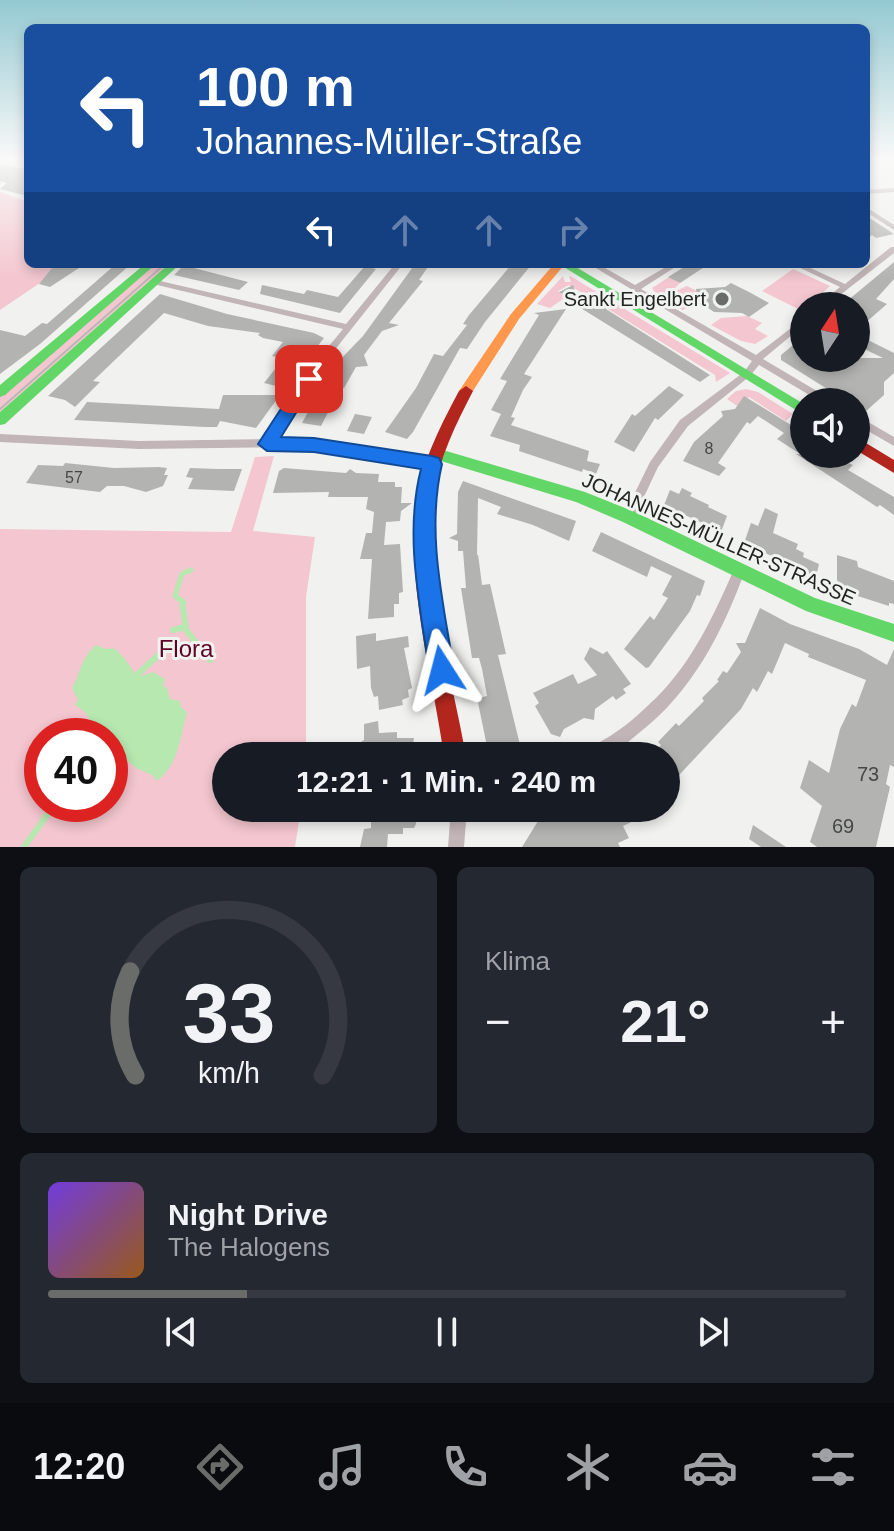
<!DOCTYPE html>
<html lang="de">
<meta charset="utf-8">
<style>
body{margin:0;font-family:Arial,sans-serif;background:#242831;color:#f1f3f6;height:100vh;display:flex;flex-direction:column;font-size:30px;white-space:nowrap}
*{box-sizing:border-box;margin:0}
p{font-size:26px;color:#9ea1a6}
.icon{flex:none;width:44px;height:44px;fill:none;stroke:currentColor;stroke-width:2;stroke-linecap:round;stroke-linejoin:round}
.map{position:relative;height:847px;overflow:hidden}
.side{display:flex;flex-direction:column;gap:20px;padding:20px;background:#0d0f14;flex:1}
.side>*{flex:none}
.hud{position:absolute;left:24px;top:24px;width:846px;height:244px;border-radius:12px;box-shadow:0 4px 12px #0003;background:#1a4fa0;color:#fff;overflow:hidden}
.needle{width:52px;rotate:12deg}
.tools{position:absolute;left:790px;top:292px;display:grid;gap:16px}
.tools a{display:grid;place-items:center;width:80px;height:80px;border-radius:50%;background:#171b24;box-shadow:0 4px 12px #0003;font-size:40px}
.speed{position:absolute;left:24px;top:718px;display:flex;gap:16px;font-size:40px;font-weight:700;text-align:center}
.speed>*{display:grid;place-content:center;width:104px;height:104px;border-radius:50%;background:#171b24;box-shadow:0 4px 12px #0003;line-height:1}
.speed .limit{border:12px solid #d22;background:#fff;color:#111}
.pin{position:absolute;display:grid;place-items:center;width:68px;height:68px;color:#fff;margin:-34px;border-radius:16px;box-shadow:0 4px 12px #0006}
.me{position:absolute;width:88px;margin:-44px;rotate:351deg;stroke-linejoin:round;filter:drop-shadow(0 0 6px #0008)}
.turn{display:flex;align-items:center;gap:28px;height:168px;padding:0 40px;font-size:36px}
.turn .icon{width:104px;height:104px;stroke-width:2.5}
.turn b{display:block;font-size:56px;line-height:68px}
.lanes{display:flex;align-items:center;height:76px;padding:0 40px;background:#0003;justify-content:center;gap:40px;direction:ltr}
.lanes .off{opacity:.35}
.big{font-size:60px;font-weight:800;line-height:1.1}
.side .tile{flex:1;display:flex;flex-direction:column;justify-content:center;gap:12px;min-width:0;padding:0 28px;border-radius:12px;background:#242831}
.side .dial{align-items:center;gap:0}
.dial svg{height:208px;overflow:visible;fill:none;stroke:#363941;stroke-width:7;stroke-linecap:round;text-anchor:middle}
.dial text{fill:#f1f3f6;stroke:none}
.song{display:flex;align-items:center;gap:24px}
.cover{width:96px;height:96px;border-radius:12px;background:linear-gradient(135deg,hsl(260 70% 55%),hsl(30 70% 35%))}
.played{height:8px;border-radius:4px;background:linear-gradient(90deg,#6a6c6a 25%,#363941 25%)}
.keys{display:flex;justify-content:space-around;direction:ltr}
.heat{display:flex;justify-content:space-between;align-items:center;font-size:44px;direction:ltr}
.side .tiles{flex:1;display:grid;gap:20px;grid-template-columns:1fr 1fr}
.tile:last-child{grid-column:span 2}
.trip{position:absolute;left:212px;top:742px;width:468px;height:80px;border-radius:40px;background:#171b24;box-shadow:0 4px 12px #0003;font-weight:800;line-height:80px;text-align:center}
.menu{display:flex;height:128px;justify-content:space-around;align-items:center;background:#090b0e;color:#9ea1a6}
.menu .icon{width:56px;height:56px}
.menu .current{color:#6a6c6a}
.menu b{font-size:36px;color:#f1f3f6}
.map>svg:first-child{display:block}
.green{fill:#f4c6cf;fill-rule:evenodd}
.water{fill:#b6e8b0}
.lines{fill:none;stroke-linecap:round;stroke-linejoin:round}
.stream-far1{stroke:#b6e8b0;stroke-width:5}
.stream{stroke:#b6e8b0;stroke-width:6}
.building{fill:#b3b4b2}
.street{fill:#c2b5b7;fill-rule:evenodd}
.fast{fill:#63d668;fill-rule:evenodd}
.slow{fill:#ff974d;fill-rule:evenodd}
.jam{fill:#b3261e;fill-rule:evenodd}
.tram{stroke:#bbb6b5;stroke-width:2}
.route{fill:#1a73e8;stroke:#114b97;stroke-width:2}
.poi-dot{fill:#6a6c6a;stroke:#f0f3ef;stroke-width:3}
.labels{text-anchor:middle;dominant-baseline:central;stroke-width:6;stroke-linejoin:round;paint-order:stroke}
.number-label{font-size:16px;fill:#464846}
.poi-label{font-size:20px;fill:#222422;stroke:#f0f3ef;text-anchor:end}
.street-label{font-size:20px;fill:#222422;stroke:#f0f3ef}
.near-number-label{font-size:20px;fill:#464846}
.near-park-label{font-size:24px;fill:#5f0026;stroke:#f0f3ef}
</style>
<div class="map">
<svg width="894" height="847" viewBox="0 0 894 847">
<rect width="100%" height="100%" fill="#f1f2f0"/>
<path class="green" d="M0 192 28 202V264H68L0 310Z
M156 264H170L0 412V396Z
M793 269 830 286 802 311 762 291Z
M563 276 565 282H571L569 276 572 277 730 373 716 382 715 375 569 285 558 291 566 297 550 308 537 304Z
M669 277 680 283 675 288 678 290 687 286 697 291 694 293 697 302 683 310 657 295 652 288Z
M747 316 762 323 755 329 768 336 755 344 741 341 711 325 721 318Z
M746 389 758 392 793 414 786 421 749 397 737 406 727 399 736 391Z
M274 456 253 531 315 537 306 597V756H226V808H301L295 847H0V529L231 532 255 457ZM42 736H110V804H42Z"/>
<path class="water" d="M96 645 105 649 113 648C125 655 130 668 138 677L153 672 165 679 163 686 167 688 170 699 180 701 181 707 187 712C180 738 179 764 157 781L152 775 136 768 110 746V736H100L85 712 75 705 78 700 72 688C81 673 81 657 96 645Z"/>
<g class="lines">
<path class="stream-far1" d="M184 603 175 596 182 574 191 570"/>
<path class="stream" d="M182 601 186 630 210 660
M173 630 185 627
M138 674 168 646
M110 753 114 749
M24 847 55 804"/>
</g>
<path class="building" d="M0 165 28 169V193L24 195 0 189 7 183 0 181Z
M866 217H868L894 234 876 238 872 235 866 240Z
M894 262V279L876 299 887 304 856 331V306H841Z
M116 264H131L40 344 0 374V330L25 336 42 323 47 324Z
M185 264H198L194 268 248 282 239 290 174 275Z
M415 264H430L419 280 423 281 389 323 399 325 382 331 364 355 368 366 356 367 344 388 341 387 321 426 302 423 332 368 363 336Z
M512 264H532L485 322 467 349 460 348 413 432 407 439 385 432 416 388 434 354 443 356 467 325 463 324 469 315Z
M689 264H709L680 283 668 277Z
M365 266 376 269 340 313 260 294 262 285 304 294 307 290 338 297Z
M52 268H79L50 287 39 284Z
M731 283 749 292 769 303 749 317 742 313 714 312 698 301 696 289 725 287Z
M573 285 575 291 599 305 615 304 606 309 710 375 700 382 579 307H583L559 292Z
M160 294 227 314 314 333 324 338 313 352 309 351 284 388 264 383 283 359 272 356 283 342 263 338 258 335 260 333 208 326 164 313 93 381 100 382 75 407 65 400 48 396Z
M566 309 524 374 532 377 523 390 511 417 515 418 511 425 589 451 587 461 600 464 596 474 583 469 582 472 519 451 520 445 490 436 501 414 491 410 507 381 500 379 539 315 534 313Z
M804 336V358H831L838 361 842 358H883L856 345 864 338 894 353V373L884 382V395L865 412 856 407V402H848L781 360V355Z
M669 386 684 395 658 420 655 418 634 452 614 442 632 414 635 416Z
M223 395H280L256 428 220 421 217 427H205L74 420 87 402 219 409Z
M744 396 796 428 793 431 804 438V454H829L853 465 848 470 894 497V515L880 505 877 507 796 454H800L777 439 784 433 758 416 750 424 747 422 718 463 726 468 719 476 683 461 694 442 723 416 721 411 735 409Z
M355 414 372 417 364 434 347 431Z
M65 463 114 468 159 467 167 468 164 475H168L163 486 146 492 124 486H107L100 492 26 483 38 465 63 466Z
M190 468 218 469H242L234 491 188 489 193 478 186 477Z
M284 468 346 473 350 469 356 473 379 474 378 482H395V487H402L401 503H412L401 511 400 521 386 522 384 545 400 544 403 592 399 593V604H394V617L368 619 372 559H360L366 533H372L374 512 366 509 368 497H328L329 492 273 493 279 471Z
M463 481 576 521 569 541 533 525 497 514 501 507 478 498 477 556 478 554 482 585 490 584 506 654 498 655 521 749 492 756H489L477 698 487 696 482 669 479 658H472L461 588H466L463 551H458V541L449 538 457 534 458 492Z
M682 488 692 493 690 496 709 505 708 507 727 516 721 532 664 505 670 490 679 494Z
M765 508 778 514 773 533 798 544 796 549 804 553 803 557 819 564 816 577 744 543 751 523 758 526Z
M601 532 705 581 700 596 697 595 690 611 649 667 646 668 624 649 650 616 654 620 668 598 662 595 672 576 651 566 647 577 592 551Z
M837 555 857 561 858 567 894 581V604L889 603V606L842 591 837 580Z
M760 608 790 624 859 649 887 665 894 649V767L890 765 886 784 890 787 876 847H817L810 842 822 806 800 788 809 760 829 773 840 729 852 704 856 707 866 680 808 657 809 654 785 643 772 674 768 671 757 692 753 688 741 709 666 789V756H649L661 745 658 742 676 723 679 726 704 701 702 698 719 681 717 680 723 671 727 673 741 652 736 643H745Z
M376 633V641L408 636 409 647 404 648 412 688 408 690 409 697 402 700 403 705 379 710 378 696 374 697 371 688 370 666 357 669 356 636Z
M590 647 603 654 607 651 631 684 623 689 626 693 616 700 613 696 595 709 594 720 584 718 564 729 560 737 551 734 535 706 539 703 533 693 573 674 578 684 597 675 584 659Z
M378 721 379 733 397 732V738H414L411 756H360L358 744 364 740V724Z
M371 808H412L416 814V824L414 828H403V834H388L387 847H360L364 829 371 828Z
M556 808H661L623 826 629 838 618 843 620 847H522L543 813Z
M753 825 786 847H761L749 839Z"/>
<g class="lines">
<path class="street" d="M894 188V192L866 194V190Z
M866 207 894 225V230L866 212Z
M891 247H894V253L826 306H817L840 287 792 264H802L845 284Z
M395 264H403L322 366 275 439H289L432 460 436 461 437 464 436 467 432 468 289 447 139 449 0 442V434L139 441 265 439 316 362 343 329 153 284V280H156L346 324Z
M589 264H598L635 285 671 264H680L641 289 756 355 804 318V325L763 359 832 400 834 402H821L759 365 750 376 688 426 658 467 633 520 629 522 625 520 623 517 650 462 680 420 744 372 752 361Z
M856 415 894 437V446L856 424Z
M739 565 743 567 745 571C722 633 692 692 639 733 629 741 620 750 609 755 602 757 592 756 584 756 589 745 604 741 613 734 629 724 642 711 656 698 693 661 714 615 735 567Z
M451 808H467L464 847H448Z"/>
<path class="fast" d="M145 264H156L5 395 0 397V385Z
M169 264H180L5 424 0 425V412Z
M559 264H571L804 404V415Z
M436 448 585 492 635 512 815 598 894 624V642L806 611 623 522 576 502 431 458 429 454 431 450Z"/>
<path class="slow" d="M554 264H565L519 319 471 394H461L459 391 461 388 511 314Z"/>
<path class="jam" d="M466 386 473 391C456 424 439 458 434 494 422 581 451 671 466 756H444C432 671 404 580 418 494 424 457 442 423 459 391Z
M856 437 894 460V473L856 450Z"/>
<path class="tram" d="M0 409 165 264"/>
</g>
<linearGradient id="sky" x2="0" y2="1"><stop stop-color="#94c9d2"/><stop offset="0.57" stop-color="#f9f9f8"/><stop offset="1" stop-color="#f9f9f8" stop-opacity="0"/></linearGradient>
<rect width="894" height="279" fill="url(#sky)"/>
<path class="route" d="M309 373 317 379 281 437 314 438 432 456 439 458 442 464C426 532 443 601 454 670L451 679 442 682 433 679 429 670C420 604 404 535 421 469L314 452 267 451 258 444 303 375Z"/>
<circle class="poi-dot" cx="722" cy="299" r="8"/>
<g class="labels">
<g class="number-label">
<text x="709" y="448">8</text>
<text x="74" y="477">57</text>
</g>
<g class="poi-label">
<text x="706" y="299">Sankt Engelbert</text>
</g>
<g class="street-label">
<text transform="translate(719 539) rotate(24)">JOHANNES-MÜLLER-STRASSE</text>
</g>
<g class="near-number-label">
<text x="868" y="774">73</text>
<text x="843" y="826">69</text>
</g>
<g class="near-park-label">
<text x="186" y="648">Flora</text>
</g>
</g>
</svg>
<div class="tools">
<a><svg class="needle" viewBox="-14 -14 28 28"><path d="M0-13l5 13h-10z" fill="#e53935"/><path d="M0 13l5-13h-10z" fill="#9ea1a6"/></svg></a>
<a><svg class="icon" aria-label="sound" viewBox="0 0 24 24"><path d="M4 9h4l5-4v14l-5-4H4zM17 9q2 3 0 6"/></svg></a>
</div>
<div class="speed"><div class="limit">40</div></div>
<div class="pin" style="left:309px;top:379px;background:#d93025"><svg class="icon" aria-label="arrive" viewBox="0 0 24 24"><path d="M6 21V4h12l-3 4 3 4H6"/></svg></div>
<svg class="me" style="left:442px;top:670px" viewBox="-20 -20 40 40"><path d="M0-17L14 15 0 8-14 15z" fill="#1a73e8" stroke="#fff" stroke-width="4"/></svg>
<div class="trip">12:21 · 1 Min. · 240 m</div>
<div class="hud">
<div class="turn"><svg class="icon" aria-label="left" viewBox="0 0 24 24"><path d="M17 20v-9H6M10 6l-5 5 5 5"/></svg><div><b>100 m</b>Johannes-Müller-Straße</div></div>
<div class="lanes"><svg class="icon" aria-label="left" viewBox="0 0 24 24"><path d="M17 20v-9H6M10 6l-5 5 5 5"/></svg><svg class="icon off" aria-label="ahead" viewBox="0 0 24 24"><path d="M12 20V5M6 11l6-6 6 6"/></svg><svg class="icon off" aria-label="ahead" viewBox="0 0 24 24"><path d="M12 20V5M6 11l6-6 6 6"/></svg><svg class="icon off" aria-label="right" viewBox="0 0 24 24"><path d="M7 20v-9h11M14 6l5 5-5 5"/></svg></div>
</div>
</div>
<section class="side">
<div class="tiles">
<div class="tile dial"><svg viewBox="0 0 100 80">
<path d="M14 69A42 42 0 1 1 86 69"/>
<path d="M14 69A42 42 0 0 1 12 29" stroke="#6a6c6a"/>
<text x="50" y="56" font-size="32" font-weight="700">33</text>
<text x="50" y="72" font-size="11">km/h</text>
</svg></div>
<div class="tile"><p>Klima</p>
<div class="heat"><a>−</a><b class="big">21°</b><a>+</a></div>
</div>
<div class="tile">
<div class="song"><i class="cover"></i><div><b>Night Drive</b><p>The Halogens</p></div></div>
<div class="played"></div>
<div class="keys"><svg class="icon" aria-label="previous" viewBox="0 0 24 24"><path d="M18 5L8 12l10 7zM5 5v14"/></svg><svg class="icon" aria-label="pause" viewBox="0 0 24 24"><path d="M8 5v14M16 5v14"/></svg><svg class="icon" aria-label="next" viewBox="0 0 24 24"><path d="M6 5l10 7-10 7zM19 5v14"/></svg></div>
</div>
</div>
</section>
<nav class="menu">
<b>12:20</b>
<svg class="icon current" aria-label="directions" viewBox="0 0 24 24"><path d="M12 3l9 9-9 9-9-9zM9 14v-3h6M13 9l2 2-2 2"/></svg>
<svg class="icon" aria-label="music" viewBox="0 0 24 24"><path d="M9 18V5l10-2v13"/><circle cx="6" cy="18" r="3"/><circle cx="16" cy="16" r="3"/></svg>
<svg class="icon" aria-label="phone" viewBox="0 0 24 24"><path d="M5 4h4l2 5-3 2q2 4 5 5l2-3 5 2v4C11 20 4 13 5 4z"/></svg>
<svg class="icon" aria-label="climate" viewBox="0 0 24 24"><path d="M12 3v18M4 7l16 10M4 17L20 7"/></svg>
<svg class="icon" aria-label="car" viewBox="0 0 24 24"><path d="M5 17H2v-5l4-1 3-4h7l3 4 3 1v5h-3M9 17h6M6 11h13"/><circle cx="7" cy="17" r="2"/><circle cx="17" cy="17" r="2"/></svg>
<svg class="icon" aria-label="filters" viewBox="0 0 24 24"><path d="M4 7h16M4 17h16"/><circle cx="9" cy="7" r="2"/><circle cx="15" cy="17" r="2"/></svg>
</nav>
